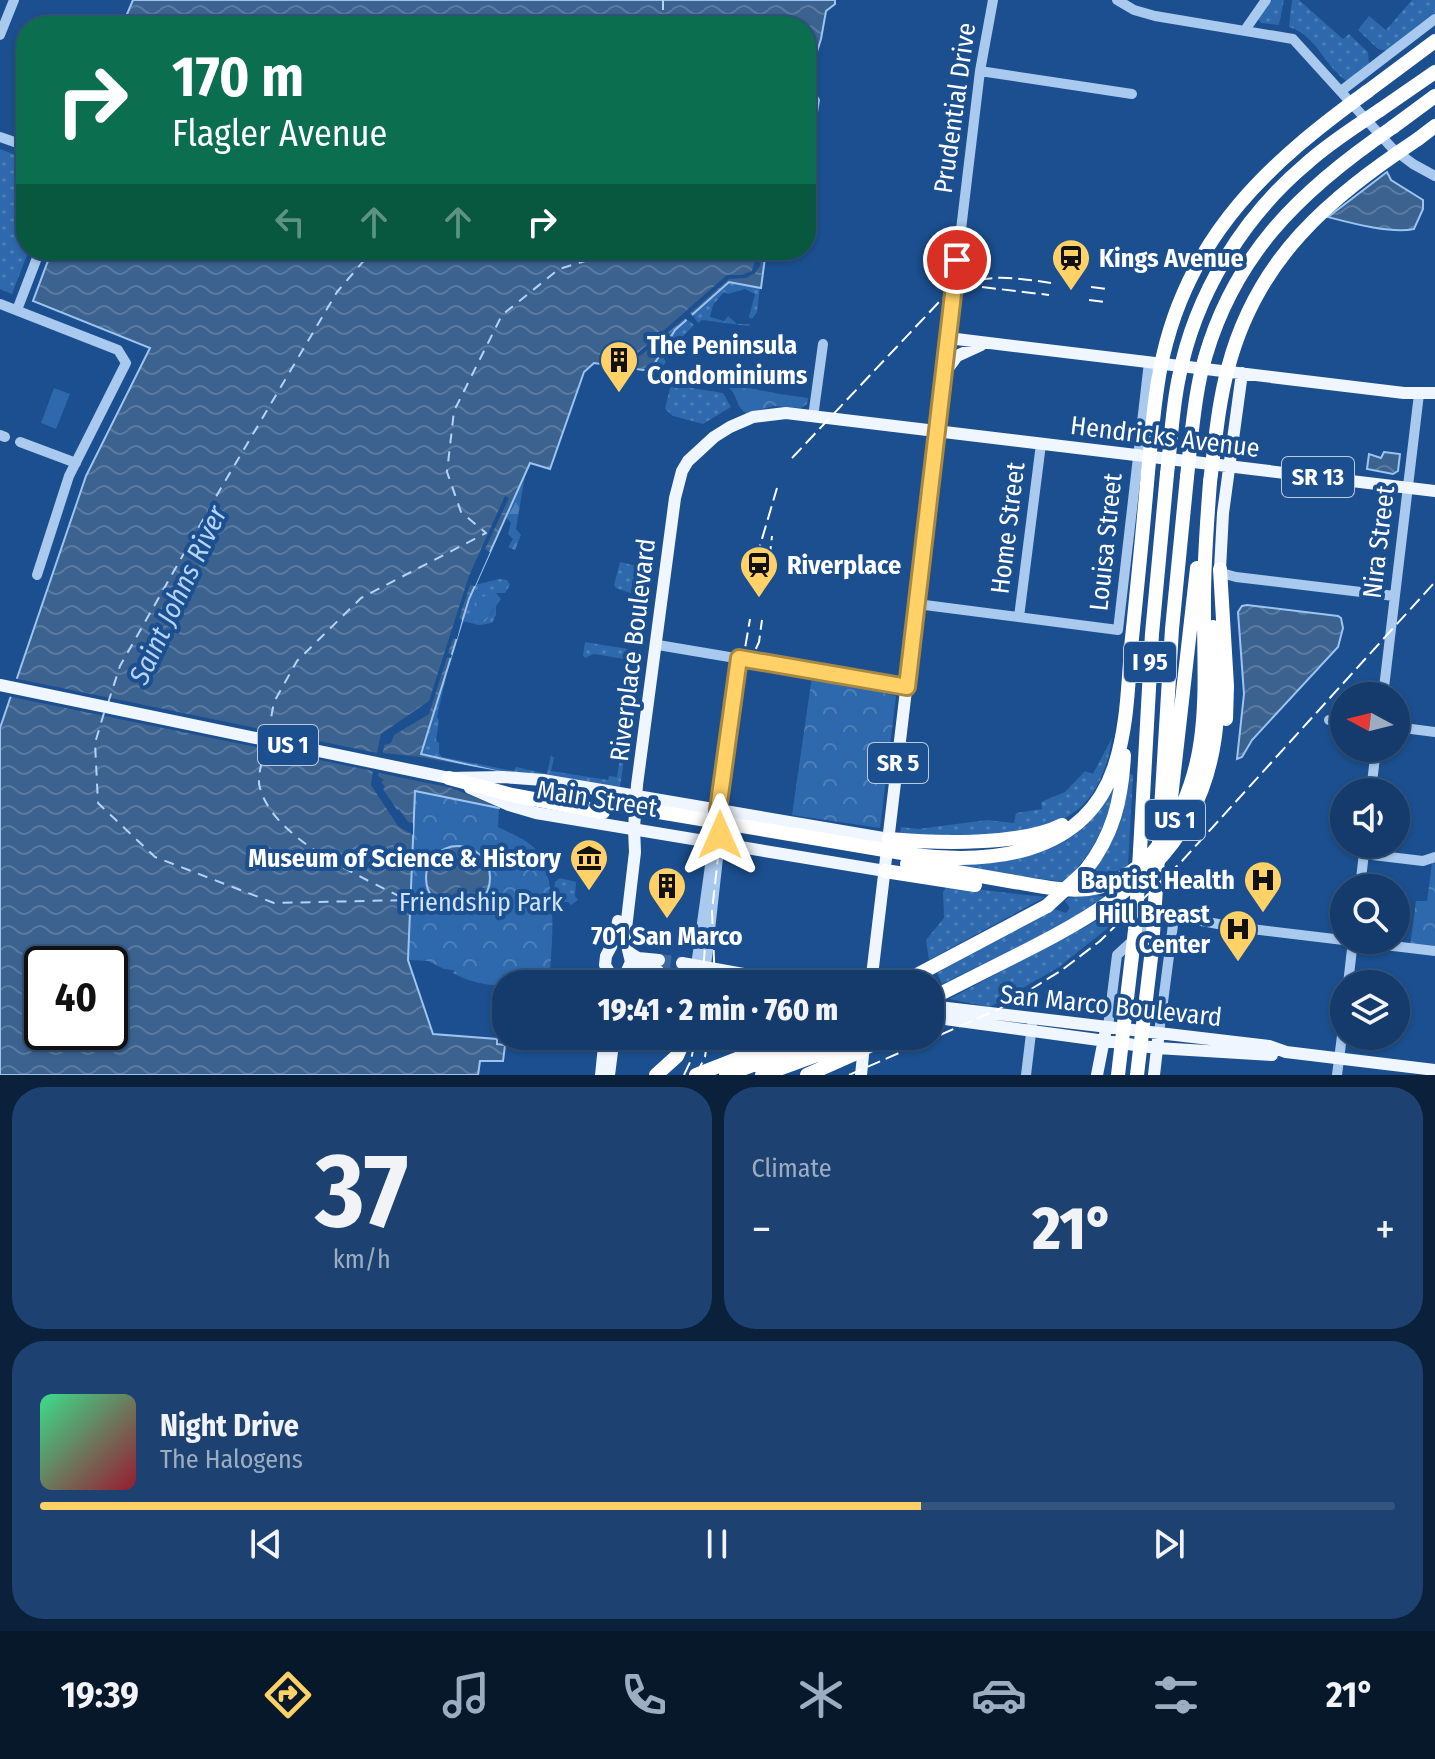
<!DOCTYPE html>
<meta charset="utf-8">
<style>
body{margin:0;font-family:"Fira Sans Condensed",sans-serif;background:#1d4271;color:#f1f3f6;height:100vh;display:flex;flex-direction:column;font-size:30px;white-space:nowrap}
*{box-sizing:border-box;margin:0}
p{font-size:26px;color:#9dadc1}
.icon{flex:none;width:44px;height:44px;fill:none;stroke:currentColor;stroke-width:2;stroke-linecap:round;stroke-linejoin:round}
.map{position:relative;height:1075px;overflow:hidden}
.panel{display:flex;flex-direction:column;gap:12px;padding:12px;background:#0b203b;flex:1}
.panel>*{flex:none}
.guide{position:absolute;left:16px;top:16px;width:800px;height:244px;border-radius:32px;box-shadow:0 2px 6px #0004,0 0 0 2px #33557e;background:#0b6e4f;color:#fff;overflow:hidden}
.needle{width:52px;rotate:277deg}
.fabs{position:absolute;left:1330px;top:682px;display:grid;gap:16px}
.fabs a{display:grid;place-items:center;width:80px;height:80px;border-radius:50%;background:#143b6b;box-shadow:0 2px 6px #0004,0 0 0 2px #33557e;font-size:40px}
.speed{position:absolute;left:24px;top:946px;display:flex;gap:16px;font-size:40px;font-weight:700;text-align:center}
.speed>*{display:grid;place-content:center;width:104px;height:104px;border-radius:50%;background:#143b6b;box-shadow:0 2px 6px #0004,0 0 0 2px #33557e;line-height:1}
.speed .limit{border:4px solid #111;border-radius:12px;background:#fff;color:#111}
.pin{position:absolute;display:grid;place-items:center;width:68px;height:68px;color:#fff;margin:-34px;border:4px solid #fff;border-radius:50%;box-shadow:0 2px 8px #0007}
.me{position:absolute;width:88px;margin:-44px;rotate:0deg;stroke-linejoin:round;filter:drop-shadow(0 0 6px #0008)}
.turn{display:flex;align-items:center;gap:28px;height:168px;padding:0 24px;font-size:36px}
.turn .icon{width:104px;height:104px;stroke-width:2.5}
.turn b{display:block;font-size:56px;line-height:68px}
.lanes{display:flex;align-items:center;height:76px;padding:0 24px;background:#0003;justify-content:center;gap:40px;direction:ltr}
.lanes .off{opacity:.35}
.big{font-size:60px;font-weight:800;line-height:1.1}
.panel .widget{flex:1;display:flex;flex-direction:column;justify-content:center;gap:12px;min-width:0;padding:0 28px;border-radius:32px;background:#1d4271}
.panel .dial{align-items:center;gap:0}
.dial b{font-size:104px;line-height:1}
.song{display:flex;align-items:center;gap:24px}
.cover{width:96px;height:96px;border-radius:12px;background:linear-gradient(135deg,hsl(150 70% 55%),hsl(350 70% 35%))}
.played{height:8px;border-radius:4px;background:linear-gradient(90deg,#ffd166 65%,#33557e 65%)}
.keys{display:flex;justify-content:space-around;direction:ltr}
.heat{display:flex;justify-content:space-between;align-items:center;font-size:44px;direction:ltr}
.panel .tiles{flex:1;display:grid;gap:12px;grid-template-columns:1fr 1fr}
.widget:last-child{grid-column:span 2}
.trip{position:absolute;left:492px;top:970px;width:452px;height:80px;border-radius:32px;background:#143b6b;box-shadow:0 2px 6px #0004,0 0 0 2px #33557e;font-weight:800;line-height:80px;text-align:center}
.dock{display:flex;height:128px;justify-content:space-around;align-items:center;background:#08182b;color:#9dadc1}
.dock .icon{width:56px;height:56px}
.dock .current{color:#ffd166}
.dock b{font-size:36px;color:#f1f3f6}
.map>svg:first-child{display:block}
.grass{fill:url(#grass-dots)}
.forest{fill:url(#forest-firs)}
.park{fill:url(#park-crowns)}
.pitch{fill:#2e69ad}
.water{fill:url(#water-waves);stroke:#9cc4f0;stroke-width:2;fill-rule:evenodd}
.pier{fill:#1b4f8f}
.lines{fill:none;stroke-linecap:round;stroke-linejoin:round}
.ferry{stroke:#b5d3f5;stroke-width:2;stroke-dasharray:10 8;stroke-linecap:butt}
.major-tunnel{stroke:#3d69a0;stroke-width:12;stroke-dasharray:12 6;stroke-linecap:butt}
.minor{stroke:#a9c9ee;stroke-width:10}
.major{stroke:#f0f6ff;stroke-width:12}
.highway{stroke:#fff;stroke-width:14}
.rail{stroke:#fff;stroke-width:2;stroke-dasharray:14 6;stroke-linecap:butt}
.highway-bridge{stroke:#fff;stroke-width:14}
.route-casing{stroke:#a68842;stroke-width:20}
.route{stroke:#ffd166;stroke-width:14}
.labels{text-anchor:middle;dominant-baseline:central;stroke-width:8;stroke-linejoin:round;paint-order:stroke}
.shield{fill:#1b4f8f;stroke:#bbcadd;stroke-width:2}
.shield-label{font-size:24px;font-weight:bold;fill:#fff}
.street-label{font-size:26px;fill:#fff;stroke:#1b4f8f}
.poi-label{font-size:26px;font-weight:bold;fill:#fff;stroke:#1b4f8f;text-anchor:start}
.park-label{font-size:26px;fill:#cfe3fa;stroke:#1b4f8f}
.water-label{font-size:28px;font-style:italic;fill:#b5d3f5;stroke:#1b4f8f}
</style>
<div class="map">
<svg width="1435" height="1075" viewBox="0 0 1435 1075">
<defs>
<pattern id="grass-dots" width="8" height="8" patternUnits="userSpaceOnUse" patternTransform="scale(2)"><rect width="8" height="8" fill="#2e69ad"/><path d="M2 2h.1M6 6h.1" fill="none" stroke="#4d80b9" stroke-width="1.8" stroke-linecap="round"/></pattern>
<pattern id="forest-firs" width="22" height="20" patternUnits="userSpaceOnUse" patternTransform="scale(2)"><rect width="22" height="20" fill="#2e69ad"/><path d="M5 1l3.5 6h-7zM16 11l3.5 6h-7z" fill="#4d80b9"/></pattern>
<pattern id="park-crowns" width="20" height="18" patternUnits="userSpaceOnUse" patternTransform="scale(2)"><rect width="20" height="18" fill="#2e69ad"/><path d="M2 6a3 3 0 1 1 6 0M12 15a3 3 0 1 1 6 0" fill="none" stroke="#4d80b9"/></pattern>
<pattern id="water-waves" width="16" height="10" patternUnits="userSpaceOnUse" patternTransform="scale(2)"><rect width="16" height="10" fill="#3c6290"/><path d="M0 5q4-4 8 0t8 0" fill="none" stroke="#597aa1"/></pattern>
</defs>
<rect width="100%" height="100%" fill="#1b4f8f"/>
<path class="grass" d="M1272 0H1284L1279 25 1261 23 1258 19Z
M1292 0H1299L1343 39 1349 34 1368 52 1369 63 1357 72 1350 83C1325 69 1317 35 1289 27Z
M1412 0H1435V13L1388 51 1378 49 1358 30 1369 16 1386 30Z
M0 149 26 159V250H29L12 294 0 289Z
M729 282 760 287 757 312 752 319 749 317 755 294 745 289 728 294 724 292 713 305 710 317 724 321 728 316 737 324H750L749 326 702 320 698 323 692 314Z
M687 319 694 325 663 357 666 362 663 366 666 370 671 366V373L775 393 739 405 733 391 726 386 665 376 662 371 651 369 675 330Z
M673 385 723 393 731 407 703 424 673 416 665 409 670 388Z
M620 562 650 569 644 594 639 596 616 588 614 585Z
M499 579 507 580 510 585 505 593H494L490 616 496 606V615L492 623 479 625 462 621 475 585Z
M585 642 640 651 633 698 625 693 626 688 611 684 633 687 637 666 630 663V660L594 654 585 658 583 655Z
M448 668 437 717 439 720 436 741 439 743V753L442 757 514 771 516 767 547 774 551 755 554 758 551 771 608 780 609 776 617 777 628 709 625 708 632 706 620 787 505 773 421 754Z
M1112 738C1099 824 1048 832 973 835 949 835 924 838 900 834L901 827 918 829 987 820 1014 823 1016 813 1042 809 1041 802 1065 792 1085 771 1093 774Z
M1130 774 1133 775 1128 866 1103 877 1094 869C1115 839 1126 811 1130 774Z
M1115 787C1107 825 1092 855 1064 882L949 865C999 864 1052 860 1089 822 1099 811 1107 798 1115 787Z
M560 878 576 882 575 896 578 900 571 905 568 902 555 901 553 896 555 882Z
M947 886 1045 897 929 960 926 940 944 918 943 892Z
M1097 895 1105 897 1085 914 942 984 937 973 1054 909 1066 913 1070 908 1065 901 1068 898Z
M1125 900 1124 915 1059 967 990 1007 949 999 1091 924Z"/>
<path class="forest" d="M525 475 516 529 521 535 515 550 508 547 513 539 508 534 511 523 506 517Z
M456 969C473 970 501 966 508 983 494 989 466 981 453 973Z"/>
<path class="park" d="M726 386 808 398 807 404 801 408 774 406 746 413C735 407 738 392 726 386Z
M496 593 501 599 485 622 474 621 470 615C472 601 483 595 496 593Z
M812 676 896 696 880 828 792 815Z
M415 791 499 808 498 827C510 833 527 839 536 850 559 878 552 947 549 982L444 969 428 961 408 960Z
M1435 862V948L1410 946 1416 901H1427L1432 863Z"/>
<path class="pitch" d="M54 388 70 394 56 429 41 423Z"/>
<path class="water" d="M133 0H835V4L826 11 821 39 809 77 813 90 819 100 816 119 806 136V26H122Z
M1387 172 1391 180 1423 200V209L1414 229C1391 234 1351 223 1328 217Z
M52 250H766L761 288 729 282 675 330 650 371 594 363 584 372 550 469 530 463 469 599 421 754 505 773 499 808 415 791 408 960 433 1034 497 1039V1044L505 1045 503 1061H480L478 1075H0V728L86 476 150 348 33 301ZM42 964H110V1032H42Z
M1384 452 1400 454 1398 471 1393 474 1367 469 1369 454 1381 458Z
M1247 605 1338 616 1341 618 1343 628 1338 647 1252 740 1242 757 1237 759 1244 694 1238 612 1242 606Z
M426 878a32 32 0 1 1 64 0a32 32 0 1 1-64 0Z"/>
<path class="pier" d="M758 250H762L760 266 755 273 746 278 729 279 690 313 693 316 691 319 688 321 685 318 641 355 622 363 601 361V357L623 359 638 353 727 275H742L752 271Z
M505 496 509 498 485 549 490 552 475 586 470 585 459 618 462 620 457 639 453 638 448 653 452 655 451 658 447 657 429 714 394 735 391 743 384 745 383 753 420 757 509 773 503 809 452 788 379 773 378 776 384 780 381 782 385 787 383 789 397 810 399 809 408 822 413 823V835L398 826 371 785 373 771 7 696 13 678 377 753 381 734 429 701 469 576Z"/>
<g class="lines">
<path class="ferry" d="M663 0V26
M108 703 120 666 221 488 337 292 373 250
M104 713 95 743 98 803 155 857 274 903 408 900
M268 734 274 702 297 661 361 598 486 533 461 512 447 472 454 411 502 315 559 269 622 250
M266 745C264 757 256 776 260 788 274 840 362 877 407 900"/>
<path class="major-tunnel" d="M659 960 682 963
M658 971 681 974"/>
<path class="minor" d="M1117 0 1134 10 1155 16 1293 39 1392 148 1413 164 1435 176
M1245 30 1266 0
M0 35 14 0
M980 71 1132 94
M1341 91 1435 19
M0 137 26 146
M0 304 118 350 126 363 69 476 37 575
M17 310 40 250
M948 338 980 71 993 0
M813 417 823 344
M0 435 5 437
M20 442 76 463
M1220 569 1225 574 1236 577 1394 596
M917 604 1118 630 1149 362
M1019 617 1041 444
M658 645 907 687
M1383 696 1419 394
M1329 720 1344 721
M1396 727 1435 732
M1371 792 1376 748
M1364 854 1423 861 1435 857
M1360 888 1365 844
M695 973 739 658
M705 975 720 840
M1348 984 1353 940
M1108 1027 1117 955 1162 914 1235 927 1435 951
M1159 1033 1174 917
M1026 1075 1032 1025
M1337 1075 1344 1020"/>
<path class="major" d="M946 371 957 356 981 345
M1220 569 1223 513 1242 373
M0 685 449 778 503 777 543 780 889 839
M470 788 509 805 536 813 885 871
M618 921 616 937 606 956 605 965 611 975 625 974
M630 953 638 958 659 960
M682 963 800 984
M628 971 636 968 658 971
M681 974 742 984
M621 984 631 962 625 937 635 852 634 828 637 785 675 498 682 471 688 461 714 437 730 427 753 417 786 413 1435 491
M871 984 948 338 1404 393H1435
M930 1006 1269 1046 1286 1052 1435 1070
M930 1017 1157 1048 1272 1055
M863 1050 893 1036
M601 1075 605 1036
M609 1075 614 1036
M861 1075 865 1036
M1097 1075 1105 1034
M1154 1075 1158 1040"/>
<path class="highway" d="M1368 91 1435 41
M1380 110 1435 72
M1393 127 1435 96
M1418 139 1435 126
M1220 569 1227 686 1226 719
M449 778 512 795 603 812
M1170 807 1197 568
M1160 826 1172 629 1187 477
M889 839C936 843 1020 846 1062 825
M1140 851 1152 634 1167 474
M908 854C987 865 1084 857 1114 768 1127 730 1128 688 1131 648 1137 589 1143 531 1148 472
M907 864C941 869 975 875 1009 881 1034 885 1062 892 1088 889 1116 886 1142 867 1159 845 1216 768 1203 688 1204 598 1204 560 1207 521 1210 482
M885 871 975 885
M1085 871C1113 836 1122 799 1124 755
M694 984 695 976
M704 984 705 977
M900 984 1047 906
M930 999C964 982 999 964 1033 947 1126 899 1200 848 1215 736 1220 700 1215 663 1213 627
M712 1036C731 1050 749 1042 769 1036
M656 1075 677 1056 686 1036
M696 1075 795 1036
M726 1075 820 1040C836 1041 837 1056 827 1066
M762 1075 820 1054
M807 1075 863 1050"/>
<path class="rail" d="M982 287 1049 295
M1091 287 1106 289
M1089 300 1105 302
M792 458 940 301C973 270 1010 277 1051 283
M754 578 759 549 777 488
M767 580 772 536
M742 666 750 619
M702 984 705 947
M715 984 712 911 725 795 743 677 759 642 762 620
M684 1075 691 1060 696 1036
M696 1075 705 1057 708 1036
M849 1075 999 1009 1062 970 1100 941 1182 861 1435 582"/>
<path class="highway-bridge" d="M1148 472C1152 434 1154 394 1163 356 1191 233 1270 162 1368 91
M1167 474C1171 442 1172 409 1179 377 1195 295 1242 218 1306 164 1329 143 1355 127 1380 110
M1187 477C1191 442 1193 407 1201 373 1229 258 1299 191 1393 127
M1210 482C1215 444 1218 405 1228 368 1257 258 1328 199 1418 139
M605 803 908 854
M1166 837 1170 807
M1047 906 1085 871
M820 1054 857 1036
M1118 1075 1135 930 1140 851
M1137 1075 1152 949 1160 826"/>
</g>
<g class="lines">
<defs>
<path id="route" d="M720 835 718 810 739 658 907 687 957 260"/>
</defs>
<use href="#route" class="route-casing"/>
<use href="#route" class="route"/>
</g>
<defs>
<symbol id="station-pin" viewBox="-11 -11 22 30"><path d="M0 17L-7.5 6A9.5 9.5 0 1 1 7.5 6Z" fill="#ffd166" stroke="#1b4f8f"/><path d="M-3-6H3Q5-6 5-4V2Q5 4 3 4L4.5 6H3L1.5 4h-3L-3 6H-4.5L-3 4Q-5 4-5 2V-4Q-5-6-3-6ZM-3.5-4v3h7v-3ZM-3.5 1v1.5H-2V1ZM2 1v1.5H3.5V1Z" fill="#111"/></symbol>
<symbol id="building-pin" viewBox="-11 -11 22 30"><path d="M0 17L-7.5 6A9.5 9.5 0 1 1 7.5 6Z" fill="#ffd166" stroke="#1b4f8f"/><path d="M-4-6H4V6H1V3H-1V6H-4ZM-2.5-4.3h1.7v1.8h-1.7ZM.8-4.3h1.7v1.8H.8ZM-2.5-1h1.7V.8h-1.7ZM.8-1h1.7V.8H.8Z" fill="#111"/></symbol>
<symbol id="museum-pin" viewBox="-11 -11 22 30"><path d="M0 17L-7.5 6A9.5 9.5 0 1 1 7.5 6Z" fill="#ffd166" stroke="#1b4f8f"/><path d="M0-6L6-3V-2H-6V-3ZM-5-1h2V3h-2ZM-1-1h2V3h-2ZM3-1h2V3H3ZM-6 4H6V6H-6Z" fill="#111"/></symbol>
<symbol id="hospital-pin" viewBox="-11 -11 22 30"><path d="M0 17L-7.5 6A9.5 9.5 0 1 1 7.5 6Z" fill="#ffd166" stroke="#1b4f8f"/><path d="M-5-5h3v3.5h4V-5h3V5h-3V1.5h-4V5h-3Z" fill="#111"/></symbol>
</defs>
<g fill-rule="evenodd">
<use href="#station-pin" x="1049" y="236" width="44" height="60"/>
<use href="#building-pin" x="597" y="338" width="44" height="60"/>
<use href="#station-pin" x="737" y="543" width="44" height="60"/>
<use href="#museum-pin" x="567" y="836" width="44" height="60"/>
<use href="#hospital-pin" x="1241" y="858" width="44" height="60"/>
<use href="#building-pin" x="645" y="864" width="44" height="60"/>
<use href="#hospital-pin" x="1216" y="907" width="44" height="60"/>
</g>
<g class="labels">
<g class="shield">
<rect x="1282" y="457" width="72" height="40" rx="6"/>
<rect x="1124" y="642" width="52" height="40" rx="6"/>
<rect x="258" y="725" width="60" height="40" rx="6"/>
<rect x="868" y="743" width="60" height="40" rx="6"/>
<rect x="1145" y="800" width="60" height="40" rx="6"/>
</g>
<g class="shield-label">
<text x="1318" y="477">SR 13</text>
<text x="1150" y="662">I 95</text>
<text x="288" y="745">US 1</text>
<text x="898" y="763">SR 5</text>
<text x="1175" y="820">US 1</text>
</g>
<g class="street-label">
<text transform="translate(955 108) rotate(-82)">Prudential Drive</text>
<text transform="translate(1165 437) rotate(7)">Hendricks Avenue</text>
<text transform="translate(1008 528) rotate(-83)">Home Street</text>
<text transform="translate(1106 542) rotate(-84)">Louisa Street</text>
<text transform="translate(1379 542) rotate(-83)">Nira Street</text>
<text transform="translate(633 650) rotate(-83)">Riverplace Boulevard</text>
<text transform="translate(597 799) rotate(9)">Main Street</text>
<text transform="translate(1111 1006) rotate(6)">San Marco Boulevard</text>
</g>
<g class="poi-label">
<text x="1099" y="258">Kings Avenue</text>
<text x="647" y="345">The Peninsula<tspan x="647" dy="30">Condominiums</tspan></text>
<text x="787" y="565">Riverplace</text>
<text x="561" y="858" text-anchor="end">Museum of Science &amp; History</text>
<text x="1235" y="880" text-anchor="end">Baptist Health</text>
<text x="1210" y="914" text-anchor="end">Hill Breast<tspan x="1210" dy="30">Center</tspan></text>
<text x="667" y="936" text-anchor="middle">701 San Marco</text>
</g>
<g class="park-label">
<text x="481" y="902">Friendship Park</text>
</g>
<g class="water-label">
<text transform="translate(178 595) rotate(-65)">Saint Johns River</text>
</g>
</g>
</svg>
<div class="fabs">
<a><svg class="needle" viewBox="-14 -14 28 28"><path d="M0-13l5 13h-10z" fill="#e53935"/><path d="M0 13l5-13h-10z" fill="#9dadc1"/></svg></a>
<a><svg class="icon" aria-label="sound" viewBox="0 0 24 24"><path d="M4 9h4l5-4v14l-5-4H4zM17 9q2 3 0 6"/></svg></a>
<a><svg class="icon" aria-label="search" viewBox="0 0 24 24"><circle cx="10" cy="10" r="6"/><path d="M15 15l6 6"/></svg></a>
<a><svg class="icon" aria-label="layers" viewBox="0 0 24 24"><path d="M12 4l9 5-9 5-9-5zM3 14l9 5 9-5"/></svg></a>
</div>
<div class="speed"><div class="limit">40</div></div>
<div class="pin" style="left:957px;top:260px;background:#d93025"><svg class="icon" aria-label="arrive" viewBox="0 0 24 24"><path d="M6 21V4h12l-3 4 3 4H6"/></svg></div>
<svg class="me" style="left:720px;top:835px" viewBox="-20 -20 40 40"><path d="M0-17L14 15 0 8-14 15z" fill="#ffd166" stroke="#fff" stroke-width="4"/></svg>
<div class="trip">19:41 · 2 min · 760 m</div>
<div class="guide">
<div class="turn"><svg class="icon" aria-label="right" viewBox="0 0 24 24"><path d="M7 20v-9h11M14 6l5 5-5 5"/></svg><div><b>170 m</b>Flagler Avenue</div></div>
<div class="lanes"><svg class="icon off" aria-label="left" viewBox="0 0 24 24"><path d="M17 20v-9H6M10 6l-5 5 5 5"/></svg><svg class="icon off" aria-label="ahead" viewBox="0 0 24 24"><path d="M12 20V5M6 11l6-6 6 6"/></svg><svg class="icon off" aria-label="ahead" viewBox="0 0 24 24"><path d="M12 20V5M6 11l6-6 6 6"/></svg><svg class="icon" aria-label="right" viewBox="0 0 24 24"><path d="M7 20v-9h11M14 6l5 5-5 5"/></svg></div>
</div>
</div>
<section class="panel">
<div class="tiles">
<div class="widget dial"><b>37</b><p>km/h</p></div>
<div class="widget"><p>Climate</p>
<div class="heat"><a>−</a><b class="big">21°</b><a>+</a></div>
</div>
<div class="widget">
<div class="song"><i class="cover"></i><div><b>Night Drive</b><p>The Halogens</p></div></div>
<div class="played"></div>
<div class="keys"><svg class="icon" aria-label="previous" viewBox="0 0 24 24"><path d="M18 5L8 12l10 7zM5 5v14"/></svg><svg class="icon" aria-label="pause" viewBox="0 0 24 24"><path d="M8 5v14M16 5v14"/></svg><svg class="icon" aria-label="next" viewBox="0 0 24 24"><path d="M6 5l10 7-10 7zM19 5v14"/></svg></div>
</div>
</div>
</section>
<nav class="dock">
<b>19:39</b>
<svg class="icon current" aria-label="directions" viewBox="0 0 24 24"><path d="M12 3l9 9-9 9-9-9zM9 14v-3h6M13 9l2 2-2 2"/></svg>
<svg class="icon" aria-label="music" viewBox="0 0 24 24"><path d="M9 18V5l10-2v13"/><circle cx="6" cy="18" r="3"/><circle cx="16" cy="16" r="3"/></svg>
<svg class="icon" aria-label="phone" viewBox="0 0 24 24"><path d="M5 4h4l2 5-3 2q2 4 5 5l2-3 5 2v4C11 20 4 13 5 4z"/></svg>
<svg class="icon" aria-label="climate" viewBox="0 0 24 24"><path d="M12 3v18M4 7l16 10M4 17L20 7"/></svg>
<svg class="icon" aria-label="car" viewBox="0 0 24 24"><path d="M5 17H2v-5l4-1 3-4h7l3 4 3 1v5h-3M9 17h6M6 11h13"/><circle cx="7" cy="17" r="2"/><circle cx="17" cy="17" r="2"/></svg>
<svg class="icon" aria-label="filters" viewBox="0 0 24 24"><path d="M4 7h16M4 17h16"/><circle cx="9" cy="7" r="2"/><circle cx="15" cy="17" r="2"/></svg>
<b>21°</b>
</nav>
